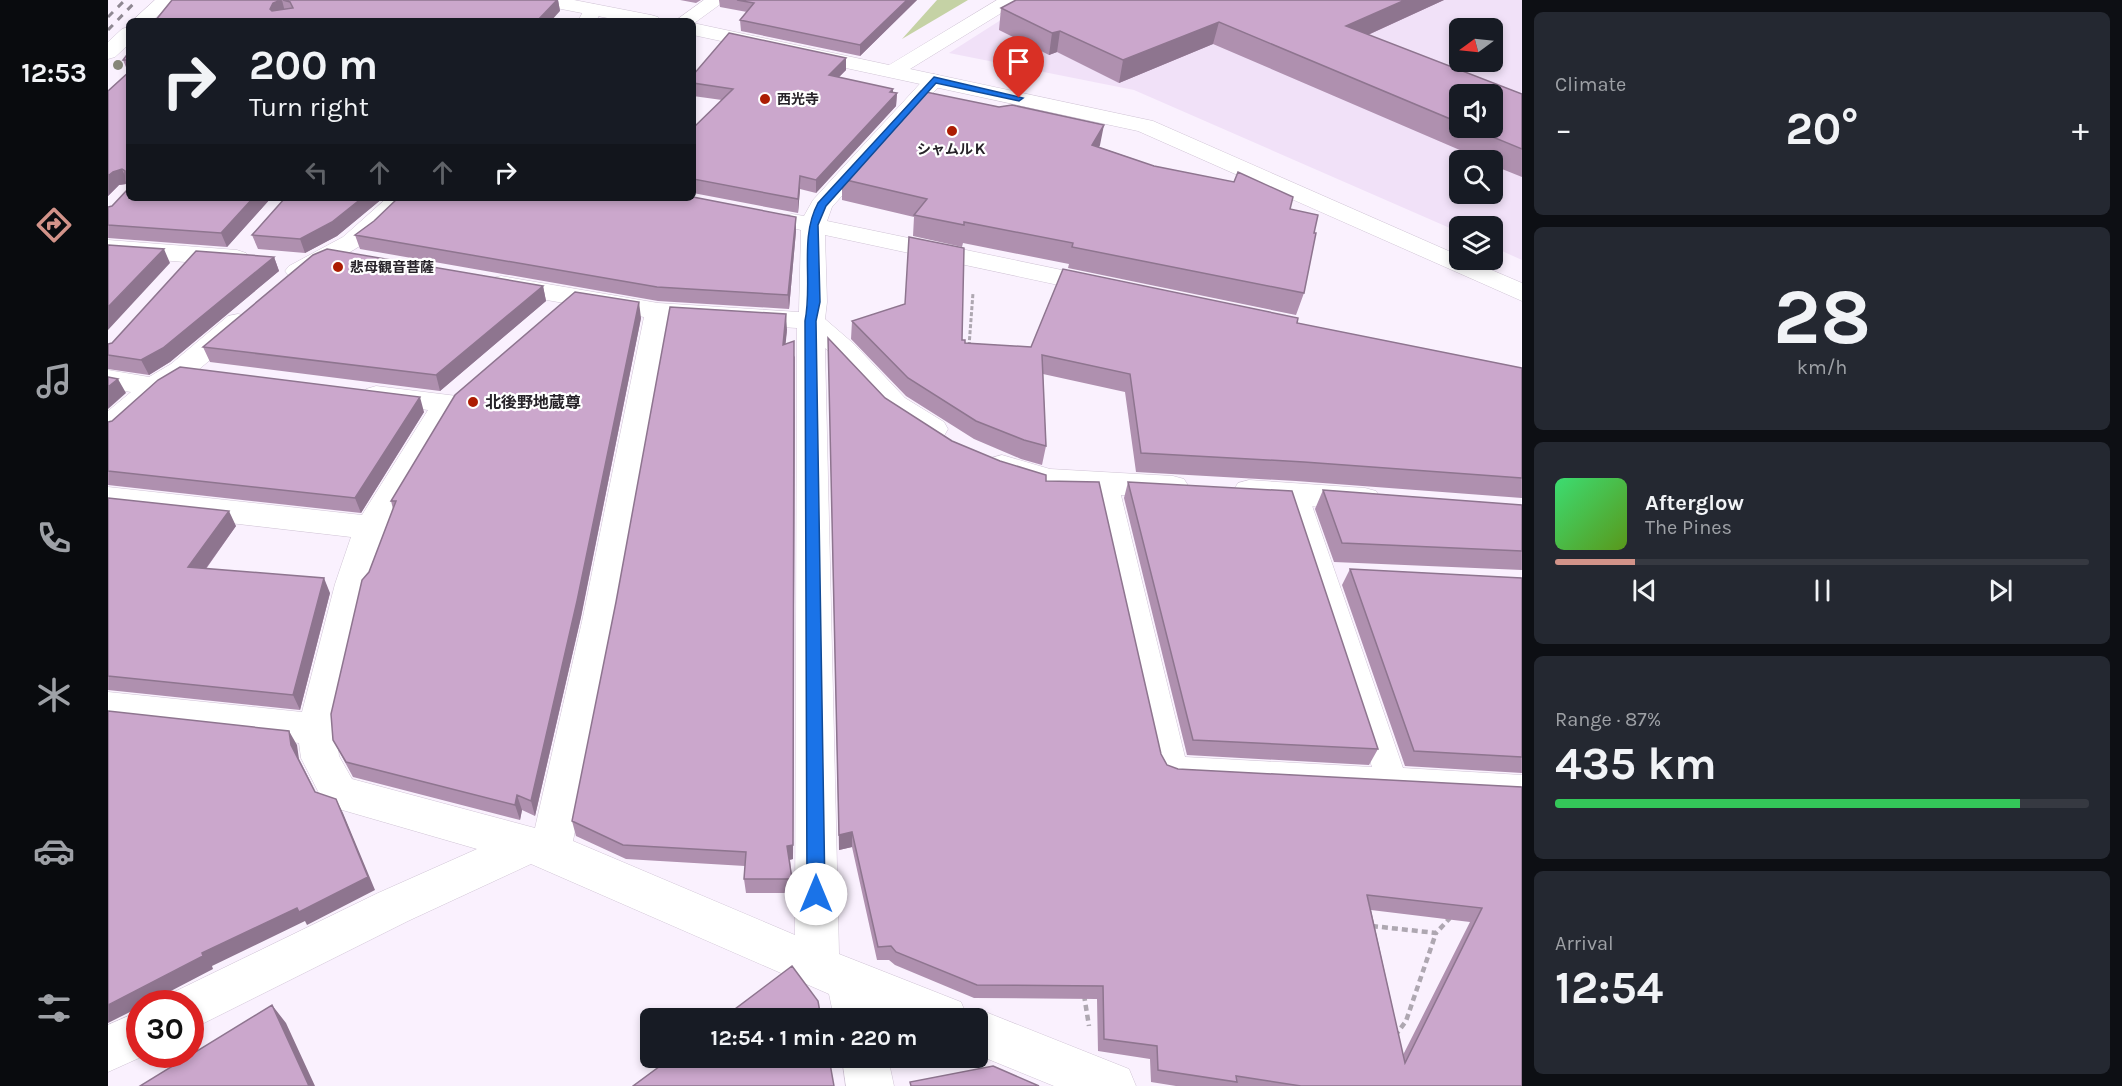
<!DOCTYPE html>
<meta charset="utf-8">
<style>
body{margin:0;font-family:Karla,"Noto Sans JP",sans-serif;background:#242831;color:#f1f3f6;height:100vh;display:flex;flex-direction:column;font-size:22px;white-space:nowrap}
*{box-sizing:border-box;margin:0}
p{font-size:20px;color:#9ea1a6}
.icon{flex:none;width:33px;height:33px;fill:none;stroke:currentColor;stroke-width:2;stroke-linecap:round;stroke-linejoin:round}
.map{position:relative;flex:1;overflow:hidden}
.details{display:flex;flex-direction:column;gap:12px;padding:12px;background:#0d0f14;width:600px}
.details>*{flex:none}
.hud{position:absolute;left:18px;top:18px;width:570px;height:183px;border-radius:9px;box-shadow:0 3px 9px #0003;background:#171b24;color:#f1f3f6;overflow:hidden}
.needle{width:39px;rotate:255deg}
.fabs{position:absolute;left:1341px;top:18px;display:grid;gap:12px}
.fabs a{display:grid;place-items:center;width:54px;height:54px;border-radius:9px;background:#171b24;box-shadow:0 3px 9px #0003;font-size:30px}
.speed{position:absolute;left:18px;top:990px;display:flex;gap:12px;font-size:30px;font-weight:700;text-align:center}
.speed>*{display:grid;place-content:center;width:78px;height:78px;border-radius:50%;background:#171b24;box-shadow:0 3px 9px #0003;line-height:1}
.speed .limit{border:9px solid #d22;background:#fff;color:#111}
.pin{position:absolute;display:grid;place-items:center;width:51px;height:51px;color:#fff;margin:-62px -26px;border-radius:50% 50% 50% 0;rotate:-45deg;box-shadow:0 0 6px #0007}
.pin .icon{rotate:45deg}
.me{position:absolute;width:66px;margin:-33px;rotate:0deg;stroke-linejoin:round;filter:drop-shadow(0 0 4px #0008)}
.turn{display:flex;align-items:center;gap:21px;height:126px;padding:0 24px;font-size:27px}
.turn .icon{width:78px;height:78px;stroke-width:2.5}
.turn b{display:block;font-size:42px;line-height:51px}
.lanes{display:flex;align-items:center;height:57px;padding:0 24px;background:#0003;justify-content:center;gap:30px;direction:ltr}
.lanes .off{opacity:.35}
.big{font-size:45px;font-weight:700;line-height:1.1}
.details .widget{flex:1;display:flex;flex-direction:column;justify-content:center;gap:9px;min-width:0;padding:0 21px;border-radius:9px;background:#242831}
.details .dial{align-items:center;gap:0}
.dial b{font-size:78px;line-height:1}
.song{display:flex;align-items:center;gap:18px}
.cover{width:72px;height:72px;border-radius:9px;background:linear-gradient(135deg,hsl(140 70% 55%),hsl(90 70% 35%))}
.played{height:6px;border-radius:3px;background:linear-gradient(90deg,#d29389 15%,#363941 15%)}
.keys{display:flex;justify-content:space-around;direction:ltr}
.heat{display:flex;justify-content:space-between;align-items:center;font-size:33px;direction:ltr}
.charge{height:9px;border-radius:4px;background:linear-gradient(90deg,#34c759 87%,#363941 0)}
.trip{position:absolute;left:532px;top:1008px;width:348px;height:60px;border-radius:9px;background:#171b24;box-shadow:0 3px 9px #0003;font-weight:700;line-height:60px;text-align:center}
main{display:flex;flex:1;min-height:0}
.tabs{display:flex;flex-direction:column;width:108px;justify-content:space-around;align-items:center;background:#090b0e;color:#9ea1a6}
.tabs .icon{width:42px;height:42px}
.tabs .current{color:#d29389}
.tabs b{font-size:27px;color:#f1f3f6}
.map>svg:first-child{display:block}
.built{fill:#f1e1f8;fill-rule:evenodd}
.green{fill:#c5d2a5}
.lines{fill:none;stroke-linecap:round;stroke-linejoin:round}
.service-casing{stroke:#d0c4d5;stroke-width:1}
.minor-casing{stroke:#d0c4d5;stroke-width:1}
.tertiary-casing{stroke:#d0c4d5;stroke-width:1}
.path-far1{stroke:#aea7b1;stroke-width:3;stroke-dasharray:4 2;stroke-linecap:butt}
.path{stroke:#aea7b1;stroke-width:4.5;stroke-dasharray:6 4;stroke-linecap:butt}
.service{fill:#fff;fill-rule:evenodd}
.minor{fill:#fff;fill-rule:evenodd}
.tertiary{fill:#fff;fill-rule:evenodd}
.rail{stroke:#8f8892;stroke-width:3;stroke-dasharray:7 7;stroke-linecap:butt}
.tree{fill:#878779}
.wall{fill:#af90af;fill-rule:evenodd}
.shaded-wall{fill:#8e758f}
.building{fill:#cba7cc;stroke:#8e758f;stroke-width:1.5;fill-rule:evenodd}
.route{fill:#1a73e8;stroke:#114b97;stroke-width:1.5}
.poi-dot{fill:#ac1d03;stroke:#fff;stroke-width:2}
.labels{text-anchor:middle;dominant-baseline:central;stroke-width:4.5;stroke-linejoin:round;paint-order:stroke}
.far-poi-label{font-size:14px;font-weight:bold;fill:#272329;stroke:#fff;text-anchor:start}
.poi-label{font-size:16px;font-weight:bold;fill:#272329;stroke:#fff;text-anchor:start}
</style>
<main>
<nav class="tabs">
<b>12:53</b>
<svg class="icon current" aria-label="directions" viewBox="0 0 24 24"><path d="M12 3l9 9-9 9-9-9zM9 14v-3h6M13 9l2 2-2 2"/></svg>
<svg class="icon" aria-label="music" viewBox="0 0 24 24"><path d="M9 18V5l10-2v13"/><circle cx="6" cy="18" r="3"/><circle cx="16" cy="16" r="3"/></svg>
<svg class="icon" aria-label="phone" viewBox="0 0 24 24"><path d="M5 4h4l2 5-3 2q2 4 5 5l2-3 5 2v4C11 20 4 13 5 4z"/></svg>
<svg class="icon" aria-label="climate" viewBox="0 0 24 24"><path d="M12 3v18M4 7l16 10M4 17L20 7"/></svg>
<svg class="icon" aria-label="car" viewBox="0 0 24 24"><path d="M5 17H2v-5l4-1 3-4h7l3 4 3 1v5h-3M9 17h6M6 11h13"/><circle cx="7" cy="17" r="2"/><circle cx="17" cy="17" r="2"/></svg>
<svg class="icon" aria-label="filters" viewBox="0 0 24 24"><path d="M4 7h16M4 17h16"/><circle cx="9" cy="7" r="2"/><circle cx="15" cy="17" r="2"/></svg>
</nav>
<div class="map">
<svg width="1414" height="1086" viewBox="0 0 1414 1086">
<rect width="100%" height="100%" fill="#faf1fe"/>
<path class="built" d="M924 0H1414V260L1385 247 1384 226H1352L1351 232 1026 90 841 53ZM1352 28H1384V62H1352ZM1352 94H1384V128H1352ZM1352 160H1384V194H1352Z"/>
<path class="green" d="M829 0H860L794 39Z"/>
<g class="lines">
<defs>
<path id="service" d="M998 475 1007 477 1010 483 1077 757 1264 767 1176 494 1179 488 1188 486 1197 488 1200 494 1295 768 1414 775V801L1065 782 1054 778 1050 769 986 483 989 477Z"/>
<path id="minor" d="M47 0H67L44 21H24Z
M596 0H618L585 24V21H567Z
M485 4 492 6 494 10 488 21H470L478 6Z
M21 27V44L7 57 0 59V42L14 29Z
M826 74 833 76 836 80 833 84 724 207 719 221 997 279 1006 281 1010 287 1006 293 997 295 717 235 719 302 717 319 746 344 797 398 836 422 840 429 836 436C795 447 745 372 717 348L731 954 853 1002 858 1014 870 1009 1021 1069 1028 1086H946L870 1055V1018H782L771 1014 772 1018H726L721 994 423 864 300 921 82 1030V1004H61L66 992 270 893 369 849 217 805 193 758 191 743 0 722V692L194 712 227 584 243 537 0 509V487L254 515 320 410 258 401 253 395 258 389 268 386 349 396 354 403 279 528 261 584 228 729 231 756 244 779 427 828 475 617 536 317 393 292 384 290 380 284 384 278 393 276 550 303 691 312 693 230 675 226 672 221 675 216 684 214 696 216 705 200 819 76ZM562 320 689 328 687 935 465 841 509 617Z
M279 198H305C283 229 249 250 215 266 202 273 196 280 181 276L177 271 181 266 235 237Z
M0 240 129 250 138 253 142 258 138 263 129 266 0 256Z
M130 314 140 316 144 322 140 328 83 376 56 393 11 434 0 437V411L23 392 0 388V370L41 377 63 364 120 316Z
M894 455 942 469 1065 476 1076 479 1081 487 1076 495 1065 498 941 491 883 472 879 465 883 458Z
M1141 480 1257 488 1268 491 1273 499 1268 507 1257 510 1141 502 1130 499 1125 491 1130 483Z
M32 1011V1054H40L0 1072V1025Z
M734 1058H780L786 1086H738Z"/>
<path id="tertiary" d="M429 0H466L543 15 550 17 552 21H515L438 6 432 4Z
M889 0H911L908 4 802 69 1045 121 1352 256V260H1360L1414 283V301L1030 131 585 35V23L781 65Z"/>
</defs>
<use href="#service" class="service-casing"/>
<use href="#minor" class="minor-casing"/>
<use href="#tertiary" class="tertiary-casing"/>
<path class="path-far1" d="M861 346 865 293"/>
<path class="path" d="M1264 926 1328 933 1342 918
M976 995 981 1026
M1287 1036 1298 1021 1328 933"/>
<use href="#service" class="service"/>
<use href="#minor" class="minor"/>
<use href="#tertiary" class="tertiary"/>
<path class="rail" d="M0 17 17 0
M0 30 29 0"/>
</g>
<circle class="tree" cx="10" cy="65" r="5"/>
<path class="wall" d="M64 0H450L452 11 47 21Z
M572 0H593L588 3Z
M611 0H809L752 56 633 31 632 20 639 12 612 7Z
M908 0H1336L1260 35 1414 94V177L1384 165V160H1375L1105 44 1011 83 949 52 941 55 891 30 893 8ZM1352 94 1384 128H1352Z
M21 52V198H163L119 247 0 238V207L4 206 20 189 18 184 11 185 0 196V91L20 72 15 60Z
M738 70 731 77 789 93 788 106 708 193 692 189 690 213 585 193V128L614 100 585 96V75Z
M992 145 991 147 1046 166 1182 209 1206 233 1196 293 1188 315 960 268 961 264 855 243 854 247 805 236 806 217 734 200V179Z
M177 198H275L229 236 197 253 150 249 144 235Z
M688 217V231L681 309 550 301 252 249 247 235 266 221Z
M166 257 171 271 62 362 41 375 0 369V344L4 343Z
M435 286 438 301 332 391 102 362 95 347Z
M533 318 473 617 427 816 414 810 412 820 245 777 225 740 261 572 285 509 283 501Z
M744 321 854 340 857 343 923 347 1189 323 1414 368V498L1188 481 1028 472 1017 392 935 374 938 446 934 465 913 459 866 439 798 396 743 339Z
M679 330 677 344 687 357 685 859 682 860 684 879 685 893H638L636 879 637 866 518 859 468 836 464 821Z
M720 338 777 398 844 441 938 481 1053 754 1059 765 1070 769 1414 787V1086H1068L1043 1082 1042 1059 990 1051 989 999 866 998 787 965 781 960H769L744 847 731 850ZM1263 910 1362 922 1295 1055Z
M316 412 253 513 0 485V422Z
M1020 482 1270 749 1261 765 1079 755 1016 498Z
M1215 490 1414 505V570L1226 562 1207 509Z
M0 498 128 526 98 569 222 593 192 710 0 690Z
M1242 569 1414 578V773L1297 766 1234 585Z"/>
<path class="shaded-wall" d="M174 0 177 12 169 15 162 9 165 3Z
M449 0H450L452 11 443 21H429Z
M799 0H809L752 56V45Z
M1297 0H1336L1231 48 1238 26Z
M1111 22 1105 44 1011 83 1015 60Z
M952 31 949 52 941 55 944 33Z
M738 58V70L721 87V75Z
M785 89V97L789 93 788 106 708 193V180Z
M996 125 992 145 981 165 984 145Z
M14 169 20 183 17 182 18 184 11 185 0 196V176L5 172Z
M692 176V189L690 213V199Z
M145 198H163L119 247 113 233Z
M254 198H275L229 236 197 253 192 239Z
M688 217V231L681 309 680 295Z
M56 249 62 263 0 330V307Z
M166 257 171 271 62 362 41 375 33 360Z
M435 286 438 301 332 391 328 375Z
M531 302 533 318 473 617 427 816 423 801Z
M678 314 679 330 676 360 675 345Z
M687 357 685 859 680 860 679 846Z
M10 379 18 393 0 409V387Z
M312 397 316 412 253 513 247 498Z
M121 511 128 526 88 582 80 567Z
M216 578 222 593 192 710 185 695Z
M181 731 189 745 191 759 215 806 183 745Z
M409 795 414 810 412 820 407 805Z
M228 799 235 813 267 890 199 925 197 921 104 966 105 969 38 1004H32V1007L0 1023V1005L94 953Z
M744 832V847L731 850V835Z
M164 1005 178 1023 207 1086H201Z"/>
<path class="building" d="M64 0H173L165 3 162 9 164 11 185 8 182 2 175 0H449L429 21H47Z
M629 0H799L752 45 632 20 646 3Z
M908 0H1297L1238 26 1414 94V149L1363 128H1384V94H1352V123L1111 22 1015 60 952 31 944 33 893 8Z
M621 33 738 58 721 75 785 89 782 92 789 93 708 180 692 176 690 199 585 179V128L625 89 585 83V75Z
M21 52V60H15Z
M21 72V183L17 182V171L14 169 5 172 0 176V91Z
M813 91 891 107 904 105 996 125 984 145 1046 166 1126 182 1130 172 1185 197 1182 209 1210 215 1206 233H1208L1196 293 964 247 965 243 856 222V225L806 215 819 199 734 179Z
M21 188V198H145L113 233 0 225V207L4 206Z
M585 197 688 217 680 295 549 287 247 235 266 221 290 198Z
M177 198H254L224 222 192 239 144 235Z
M801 237 856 248 854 340H857V343L923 347 955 269 1190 318 1189 323 1414 368V478L1196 462 1033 453 1022 374 934 355 938 446 916 440 868 421 800 378 744 321 797 304Z
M0 245 56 249 0 307Z
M219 249 435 286 328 375 95 347 205 255Z
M88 251 166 257 55 348 33 360 0 355V344L4 343Z
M467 292 531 302 469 601 423 801 409 795 407 805 238 762 225 740 223 714 254 580 261 572 288 501H283L347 395Z
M562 307 678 314 675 345 686 341 685 845 679 846 684 879H636L638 852 515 845 464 821 508 602Z
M720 338 777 398 844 441 892 461 938 475V481L991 482 1053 754 1059 765 1070 769 1414 787V1086H1193L1128 1076 1129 1082 1050 1070 1049 1046 996 1039 995 986 869 985 788 952 783 946 770 947 744 832 731 835ZM1259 895 1374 908 1297 1063Z
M72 367 312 397 247 498 0 471V422L4 421 50 380Z
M0 377 10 379 0 387Z
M1020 482 1184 491 1270 749 1085 740Z
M1215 490 1414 505V551L1234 543Z
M0 498 121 511 80 567 216 578 185 695 0 676Z
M1242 569 1414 578V757L1306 751Z
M0 711 181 731 183 745 207 792 228 799 260 877 191 912 189 908 94 953 95 956 0 1005Z
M684 966 710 1001 713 1018H615Z
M164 1005 201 1086H32Z
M563 1058H721L726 1086H525Z
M885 1066 931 1086H803L802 1082Z"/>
<path class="route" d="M826 77 915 98 911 101 828 83 718 206 710 225 712 302 708 321 717 894 714 899 708 902 702 899 699 894 697 321C705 282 691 238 710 203Z"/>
<g class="poi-dot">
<circle cx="657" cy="99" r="6"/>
<circle cx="844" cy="131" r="6"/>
<circle cx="230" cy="267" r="6"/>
<circle cx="365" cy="402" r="6"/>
</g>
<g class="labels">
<g class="far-poi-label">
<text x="669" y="99">西光寺</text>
<text x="844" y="149" text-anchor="middle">シャムルＫ</text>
<text x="242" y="267">悲母観音菩薩</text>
</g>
<g class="poi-label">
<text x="377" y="402">北後野地蔵尊</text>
</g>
</g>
</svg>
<div class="fabs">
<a><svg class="needle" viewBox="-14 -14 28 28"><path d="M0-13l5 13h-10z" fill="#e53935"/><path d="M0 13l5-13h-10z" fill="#9ea1a6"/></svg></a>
<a><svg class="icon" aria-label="sound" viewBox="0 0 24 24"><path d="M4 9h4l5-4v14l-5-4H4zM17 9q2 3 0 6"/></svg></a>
<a><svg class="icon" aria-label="search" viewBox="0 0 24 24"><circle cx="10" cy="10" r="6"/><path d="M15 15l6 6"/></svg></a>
<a><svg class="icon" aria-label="layers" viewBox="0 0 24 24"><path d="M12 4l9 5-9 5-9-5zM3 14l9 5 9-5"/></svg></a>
</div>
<div class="speed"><div class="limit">30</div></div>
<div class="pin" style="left:911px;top:98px;background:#d93025"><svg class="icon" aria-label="arrive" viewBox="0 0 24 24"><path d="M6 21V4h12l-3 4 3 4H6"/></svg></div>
<svg class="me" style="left:708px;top:894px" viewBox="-20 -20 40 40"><circle r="19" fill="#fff"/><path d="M0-13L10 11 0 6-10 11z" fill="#1a73e8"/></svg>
<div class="trip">12:54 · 1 min · 220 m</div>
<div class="hud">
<div class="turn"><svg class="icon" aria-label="right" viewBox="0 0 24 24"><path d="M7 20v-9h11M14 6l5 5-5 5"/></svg><div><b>200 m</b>Turn right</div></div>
<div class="lanes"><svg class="icon off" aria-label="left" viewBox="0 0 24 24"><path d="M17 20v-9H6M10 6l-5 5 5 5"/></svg><svg class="icon off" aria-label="ahead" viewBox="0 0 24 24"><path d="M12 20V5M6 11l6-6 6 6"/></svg><svg class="icon off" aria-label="ahead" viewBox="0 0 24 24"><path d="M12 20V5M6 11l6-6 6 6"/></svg><svg class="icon" aria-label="right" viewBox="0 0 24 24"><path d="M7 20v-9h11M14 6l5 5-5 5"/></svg></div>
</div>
</div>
<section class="details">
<div class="widget"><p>Climate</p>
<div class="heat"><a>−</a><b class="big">20°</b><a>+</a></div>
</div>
<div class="widget dial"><b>28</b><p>km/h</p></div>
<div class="widget">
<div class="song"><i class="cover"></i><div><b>Afterglow</b><p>The Pines</p></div></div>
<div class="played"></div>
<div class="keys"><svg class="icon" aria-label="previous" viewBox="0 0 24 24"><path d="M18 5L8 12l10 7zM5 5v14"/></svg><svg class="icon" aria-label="pause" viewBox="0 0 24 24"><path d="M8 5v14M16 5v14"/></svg><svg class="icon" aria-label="next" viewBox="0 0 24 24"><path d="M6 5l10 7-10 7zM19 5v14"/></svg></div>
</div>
<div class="widget"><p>Range · 87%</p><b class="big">435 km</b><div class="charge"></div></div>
<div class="widget"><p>Arrival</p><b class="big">12:54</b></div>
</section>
</main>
